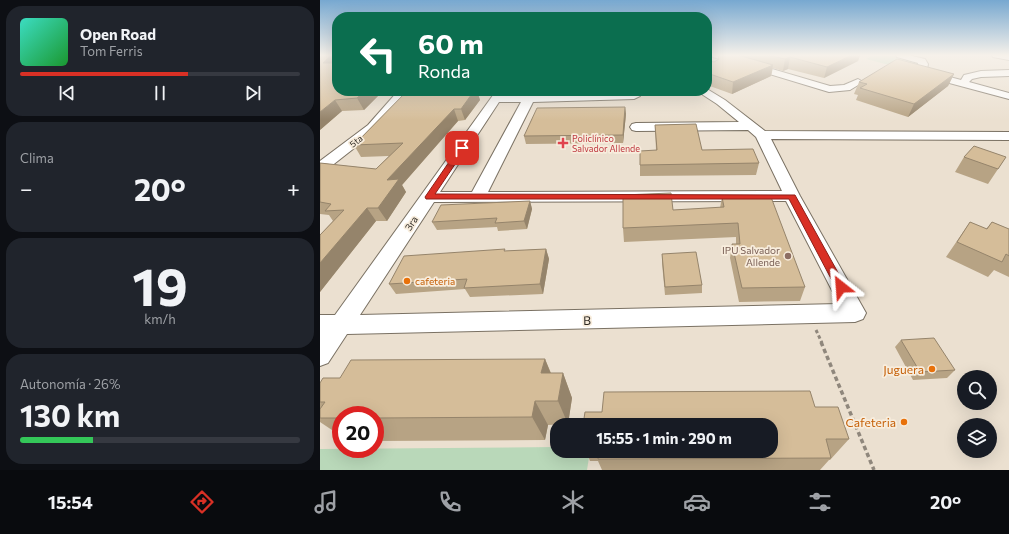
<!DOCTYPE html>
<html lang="es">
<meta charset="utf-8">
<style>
body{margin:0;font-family:Commissioner,sans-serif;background:#20242c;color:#f1f3f6;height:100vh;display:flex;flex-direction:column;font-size:15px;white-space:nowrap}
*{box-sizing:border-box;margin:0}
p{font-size:13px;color:#9ea1a6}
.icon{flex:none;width:22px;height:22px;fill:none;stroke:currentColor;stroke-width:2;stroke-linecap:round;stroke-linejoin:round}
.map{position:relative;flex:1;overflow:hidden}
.details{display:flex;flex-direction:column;gap:6px;padding:6px;background:#0d0f14;width:320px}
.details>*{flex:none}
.hud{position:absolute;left:12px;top:12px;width:380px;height:84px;border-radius:16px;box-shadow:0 4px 16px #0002;background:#0b6e4f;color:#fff;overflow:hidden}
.controls{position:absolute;left:637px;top:370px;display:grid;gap:8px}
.controls a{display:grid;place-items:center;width:40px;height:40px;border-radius:50%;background:#171b24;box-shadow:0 4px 16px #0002;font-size:20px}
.speed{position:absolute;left:12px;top:406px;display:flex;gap:8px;font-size:20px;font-weight:700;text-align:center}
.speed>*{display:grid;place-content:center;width:52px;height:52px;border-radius:50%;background:#171b24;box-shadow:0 4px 16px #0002;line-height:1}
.speed .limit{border:6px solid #d22;background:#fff;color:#111}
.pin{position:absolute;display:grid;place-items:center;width:34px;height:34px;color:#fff;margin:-17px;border-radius:8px;box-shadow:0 2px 6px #0006}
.me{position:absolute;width:44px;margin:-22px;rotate:332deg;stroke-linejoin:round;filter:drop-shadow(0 0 3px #0008)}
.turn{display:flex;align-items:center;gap:14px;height:84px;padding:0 20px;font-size:18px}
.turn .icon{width:52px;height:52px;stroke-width:2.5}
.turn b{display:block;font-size:28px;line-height:34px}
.big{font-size:30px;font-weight:700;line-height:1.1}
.details .widget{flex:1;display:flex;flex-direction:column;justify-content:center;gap:6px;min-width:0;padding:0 14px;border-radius:16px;background:#20242c}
.details .dial{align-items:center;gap:0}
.dial b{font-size:52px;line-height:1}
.song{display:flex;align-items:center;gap:12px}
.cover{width:48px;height:48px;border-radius:6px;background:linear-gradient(135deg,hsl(170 70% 55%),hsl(130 70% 35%))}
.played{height:4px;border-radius:2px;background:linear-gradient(90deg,#d93025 60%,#363941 60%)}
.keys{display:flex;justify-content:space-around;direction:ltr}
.heat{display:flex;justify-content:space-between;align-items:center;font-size:22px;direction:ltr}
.charge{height:6px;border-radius:3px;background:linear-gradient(90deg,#34c759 26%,#363941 0)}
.trip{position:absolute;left:230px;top:418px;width:228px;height:40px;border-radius:16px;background:#171b24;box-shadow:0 4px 16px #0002;font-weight:700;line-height:40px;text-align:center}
.menu{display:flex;height:64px;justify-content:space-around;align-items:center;background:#090b0e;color:#9ea1a6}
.menu .icon{width:28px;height:28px}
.menu .selected{color:#d93025}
.menu b{font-size:18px;color:#f1f3f6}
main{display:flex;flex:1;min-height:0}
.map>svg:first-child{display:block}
.green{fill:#b9d8b9}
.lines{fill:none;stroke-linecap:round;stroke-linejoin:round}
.minor-casing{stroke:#7a7163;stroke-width:2}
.path-far1{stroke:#8f877c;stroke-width:3;stroke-dasharray:3.5 2.5;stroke-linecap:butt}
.path{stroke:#8f877c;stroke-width:3.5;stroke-dasharray:4.5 3;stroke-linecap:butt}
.minor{fill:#fff;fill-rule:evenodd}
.wall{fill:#b7a384}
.shaded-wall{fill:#95846b}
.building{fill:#d5bd99;stroke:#95846b}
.route{fill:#d93025;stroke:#8d1f18}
.health-dot{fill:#e0444e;stroke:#f8eddd;stroke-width:1.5}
.education-dot{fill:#8d6e63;stroke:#f8eddd;stroke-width:1.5}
.food-dot{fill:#e8710a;stroke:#f8eddd;stroke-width:1.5}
.labels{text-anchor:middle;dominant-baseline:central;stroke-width:3.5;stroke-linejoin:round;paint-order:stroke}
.far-health-label{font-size:9px;fill:#be3a42;stroke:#f8eddd;text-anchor:start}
.far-street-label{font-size:9px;fill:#2d2923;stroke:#f8eddd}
.street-label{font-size:10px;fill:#2d2923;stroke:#f8eddd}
.education-label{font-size:10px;fill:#785e54;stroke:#f8eddd;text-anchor:end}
.food-label{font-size:10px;fill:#c56008;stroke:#f8eddd;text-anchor:start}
.near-street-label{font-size:12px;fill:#2d2923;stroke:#f8eddd}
.near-food-label{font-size:12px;fill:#c56008;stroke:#f8eddd;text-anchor:end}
</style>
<main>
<section class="details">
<div class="widget">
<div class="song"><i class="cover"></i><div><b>Open Road</b><p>Tom Ferris</p></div></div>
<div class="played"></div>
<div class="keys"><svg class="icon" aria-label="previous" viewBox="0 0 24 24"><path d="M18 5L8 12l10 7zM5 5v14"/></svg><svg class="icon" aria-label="pause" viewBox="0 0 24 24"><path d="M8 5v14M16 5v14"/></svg><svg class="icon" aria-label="next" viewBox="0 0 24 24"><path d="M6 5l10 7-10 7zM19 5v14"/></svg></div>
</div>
<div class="widget"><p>Clima</p>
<div class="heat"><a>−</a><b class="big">20°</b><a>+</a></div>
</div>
<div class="widget dial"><b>19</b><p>km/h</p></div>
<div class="widget"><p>Autonomía · 26%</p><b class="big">130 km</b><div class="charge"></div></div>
</section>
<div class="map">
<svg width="689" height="470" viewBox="0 0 689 470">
<rect width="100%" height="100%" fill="#ebe0d0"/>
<path class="green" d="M554 55H574L602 61 589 70 546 59Z
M237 447V451H270L267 470H0V449Z"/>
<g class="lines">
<defs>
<path id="minor" d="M392 55H404L510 86 524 85 538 79 543 82 530 90 509 92 393 57Z
M576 55H588L605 59 608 64 607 69 615 73 641 80 644 75 661 71 689 70V76L661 77 652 79 649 82 689 93V99L607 77 597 70 598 63 577 57Z
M672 55H689V60L673 57Z
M387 89 405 100 445 131 689 132V140L451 139 480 196 546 313 543 319 535 322 27 334 8 363 0 366V315H15L176 91H186L183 95 314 93 320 96 314 99 213 102 168 192 462 191 436 137 428 130 316 131 312 130 310 127 312 124 316 123 419 122 397 104 377 91H387ZM179 102H201L152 192H120ZM466 201 519 304 40 315 114 202Z
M78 91H89L56 131 5 171 0 172V161L48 125Z"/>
</defs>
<use href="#minor" class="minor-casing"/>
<path class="path-far1" d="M496 330 502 343"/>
<path class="path" d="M501 342 554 470"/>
<use href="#minor" class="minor"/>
</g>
<path class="wall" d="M420 55H540L538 61 504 78 468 69 463 71 453 68 451 76 412 94 387 85V60L394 62 398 60V56Z
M634 74 628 86 588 117 536 100 538 95 534 94 539 82Z
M17 91H63L44 110 22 111 0 130Z
M87 91H157L160 100 145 120 138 121 82 185 86 192 67 221H56L0 292V235L13 221 9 215 0 214V163L56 169 69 156 41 157 34 145Z
M305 107 306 114 303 143 206 144 204 136Z
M335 125 382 150 439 163 436 175 320 176V165L336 150Z
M644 157H686L668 184 635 172Z
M402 197 485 287 480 301 419 302 410 258 412 244H416V237L304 242 303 228 353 210 400 208Z
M210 201 212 209 207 229 178 231 177 227 117 230 112 222Z
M650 222 666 229 672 222 689 229V277L674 270 668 277 626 257Z
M226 249 229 259 223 294 150 297 145 289 76 294 69 284 186 251Z
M342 254 382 285V293L345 295 342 263Z
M581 340 635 370 627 378 593 380 575 347Z
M225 359 231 373H243L252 398 248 424 228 425 225 440 55 441V415H21V436L0 422V383L20 378Z
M495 407 529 439 510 460H509L500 470H282L278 461H270L266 451H451L282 412Z"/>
<path class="shaded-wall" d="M11 55H17V64L3 63Z
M532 55H540L538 61 504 78 507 67Z
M470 57 468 69 463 71 465 59Z
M453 65 451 76 412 94 413 82Z
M634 74 628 86 588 117 594 104Z
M45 91H63L44 110 37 98Z
M154 91H157L160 100 145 120 141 109Z
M15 100 22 111 0 130V112Z
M305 107 306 114 303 143V135Z
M134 109 138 121 82 185 86 192 67 221 58 208 67 180Z
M210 201 212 209 207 229 204 221Z
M47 208 56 221 0 292V263Z
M226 249 229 259 223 294 220 284Z
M225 359 235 384 221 373Z
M243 373 252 398 248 424 238 401Z
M215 401 228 425 225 440 212 417Z"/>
<path class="building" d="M0 55H11L3 63H17V91H45L37 98 15 100 0 112Z
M402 55H418L453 65 413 82 387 73V60L394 62 399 59 398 56Z
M447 55H532L507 67 470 57 465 59Z
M577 59 634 74 594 104 540 88 547 84 539 82Z
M87 91H132L131 95 134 91H154L141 109H134L67 180 79 179 58 208H47L0 263V235L24 210 5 211 11 204 0 202V163L56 169 83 143 34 145Z
M305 107 303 135 204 136 217 108Z
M376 124 382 150 433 149 439 163 320 165V151L337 150 335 125Z
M654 146 686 157 678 169 644 157Z
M351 193 353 210 404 207 402 197H451L485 287 422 288 412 244H420L418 223 303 228V195Z
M210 201 204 221 175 223 177 218 112 222 121 205Z
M650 222 667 229 672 222 689 229V256L686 254 682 262 637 242Z
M185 249 184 251 226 249 220 284 144 288 147 279 69 284 84 256Z
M376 252 382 285 345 287 342 254Z
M614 338 635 370 600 372 581 340Z
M225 359 221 373H243L238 401H215L212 417 55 418V415H21V418H0V409L5 402H0V383L3 378H20L31 360Z
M490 391 495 407H518L529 439H506L511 458 278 459 279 451H451V425H263L265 412H282L284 392Z"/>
<linearGradient id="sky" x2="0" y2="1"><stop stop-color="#77a8d0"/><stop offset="0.46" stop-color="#f6f1ea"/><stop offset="1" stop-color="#f6f1ea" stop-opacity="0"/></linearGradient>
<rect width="689" height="120" fill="url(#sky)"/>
<path class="route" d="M140 146 146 148 115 194 475 195 526 287 524 290H517L469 199H106L105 197Z"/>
<path class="health-dot" d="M241 137h4v4h4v4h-4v4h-4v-4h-4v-4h4z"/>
<circle class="education-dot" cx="468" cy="256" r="4"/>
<g class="food-dot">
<circle cx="87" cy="281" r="4"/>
<circle cx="612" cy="369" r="4"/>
<circle cx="584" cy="422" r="4"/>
</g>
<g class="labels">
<g class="far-health-label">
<text x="252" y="138">Policlínico<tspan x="252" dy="10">Salvador Allende</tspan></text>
</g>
<g class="far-street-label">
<text transform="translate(36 141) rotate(-38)">5ta</text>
</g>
<g class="street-label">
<text transform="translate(91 223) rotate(-56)">3ra</text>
</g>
<g class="education-label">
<text x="460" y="250">IPU Salvador<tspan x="460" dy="12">Allende</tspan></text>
</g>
<g class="food-label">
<text x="95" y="281">cafeteria</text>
</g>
<g class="near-street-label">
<text transform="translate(267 320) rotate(-1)">B</text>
</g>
<g class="near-food-label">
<text x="604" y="369">Juguera</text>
<text x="576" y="422">Cafeteria</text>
</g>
</g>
</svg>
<div class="controls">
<a><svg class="icon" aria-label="search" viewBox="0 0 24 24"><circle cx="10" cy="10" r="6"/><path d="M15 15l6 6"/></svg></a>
<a><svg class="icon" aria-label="layers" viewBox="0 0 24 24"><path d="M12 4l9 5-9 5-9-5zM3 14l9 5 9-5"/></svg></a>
</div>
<div class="speed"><div class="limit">20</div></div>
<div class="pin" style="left:142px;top:148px;background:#d93025"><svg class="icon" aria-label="arrive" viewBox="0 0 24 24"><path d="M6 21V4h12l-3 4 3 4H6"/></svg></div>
<svg class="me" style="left:521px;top:287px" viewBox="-20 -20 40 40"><path d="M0-17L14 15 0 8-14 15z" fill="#d93025" stroke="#fff" stroke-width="4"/></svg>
<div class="trip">15:55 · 1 min · 290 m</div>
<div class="hud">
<div class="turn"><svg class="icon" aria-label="left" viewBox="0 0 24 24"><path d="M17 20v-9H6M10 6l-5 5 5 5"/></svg><div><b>60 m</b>Ronda</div></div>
</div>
</div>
</main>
<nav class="menu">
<b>15:54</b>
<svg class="icon selected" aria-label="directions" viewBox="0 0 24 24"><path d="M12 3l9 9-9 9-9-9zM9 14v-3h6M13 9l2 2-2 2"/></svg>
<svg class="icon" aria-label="music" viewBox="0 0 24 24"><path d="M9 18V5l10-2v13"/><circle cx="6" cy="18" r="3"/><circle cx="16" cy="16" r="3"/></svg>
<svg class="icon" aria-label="phone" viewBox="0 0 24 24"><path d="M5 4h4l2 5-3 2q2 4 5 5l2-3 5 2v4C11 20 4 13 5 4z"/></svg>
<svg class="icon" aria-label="climate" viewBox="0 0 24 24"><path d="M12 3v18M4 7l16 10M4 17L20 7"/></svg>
<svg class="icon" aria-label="car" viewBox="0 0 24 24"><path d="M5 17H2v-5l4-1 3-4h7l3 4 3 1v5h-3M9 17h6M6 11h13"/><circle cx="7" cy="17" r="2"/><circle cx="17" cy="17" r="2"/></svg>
<svg class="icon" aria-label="filters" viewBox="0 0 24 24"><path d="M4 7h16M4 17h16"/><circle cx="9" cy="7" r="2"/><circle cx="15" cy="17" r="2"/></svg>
<b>20°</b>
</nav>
